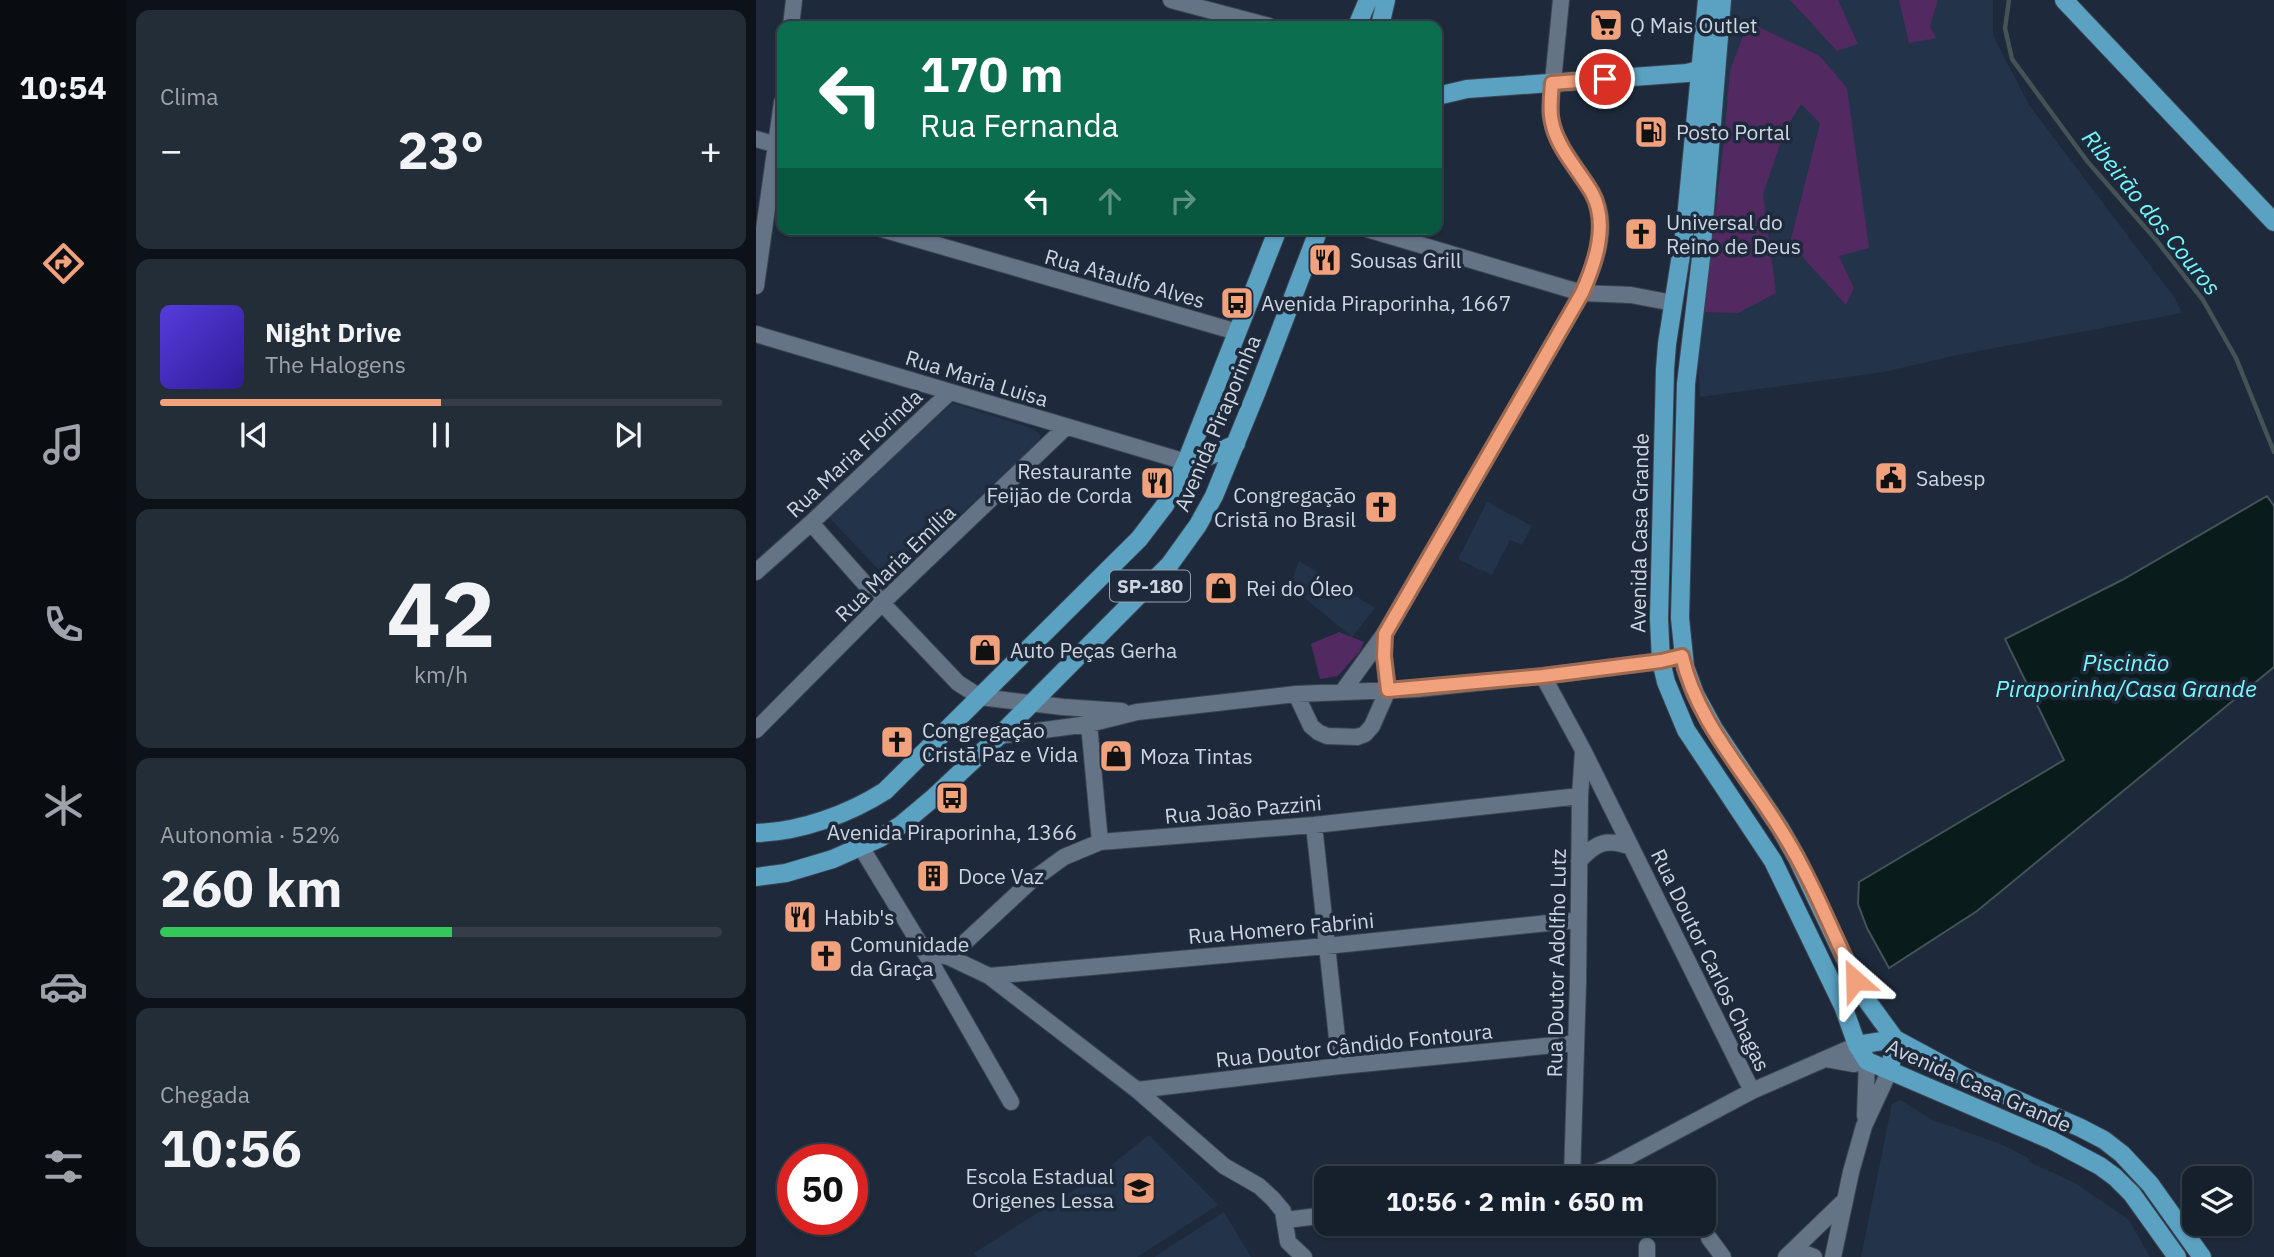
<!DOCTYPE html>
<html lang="pt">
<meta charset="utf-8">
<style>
body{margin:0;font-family:"IBM Plex Sans",sans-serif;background:#232d38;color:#f1f3f6;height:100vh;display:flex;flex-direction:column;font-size:26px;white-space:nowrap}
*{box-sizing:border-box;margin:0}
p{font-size:23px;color:#9ea3a9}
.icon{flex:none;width:38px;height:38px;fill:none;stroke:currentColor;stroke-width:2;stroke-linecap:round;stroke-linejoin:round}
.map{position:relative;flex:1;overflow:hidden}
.drawer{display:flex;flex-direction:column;gap:10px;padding:10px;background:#0c1218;width:630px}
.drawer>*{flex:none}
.top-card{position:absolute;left:21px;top:21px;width:665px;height:214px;border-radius:14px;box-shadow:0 2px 5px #0004,0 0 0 2px #353e48;background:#0b6e4f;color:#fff;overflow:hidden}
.controls{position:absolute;left:1426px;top:1166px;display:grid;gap:14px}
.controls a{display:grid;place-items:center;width:70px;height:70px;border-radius:14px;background:#16202c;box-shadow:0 2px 5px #0004,0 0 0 2px #353e48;font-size:35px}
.speed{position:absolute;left:21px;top:1144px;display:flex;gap:14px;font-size:35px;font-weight:700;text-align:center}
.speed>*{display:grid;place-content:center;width:91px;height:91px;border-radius:50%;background:#16202c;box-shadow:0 2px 5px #0004,0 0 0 2px #353e48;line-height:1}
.speed .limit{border:10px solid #d22;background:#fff;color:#111}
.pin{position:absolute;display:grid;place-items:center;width:60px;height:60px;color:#fff;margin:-30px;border:4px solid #fff;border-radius:50%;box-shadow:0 2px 7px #0007}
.me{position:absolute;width:77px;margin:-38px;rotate:335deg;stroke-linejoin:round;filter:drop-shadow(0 0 5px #0008)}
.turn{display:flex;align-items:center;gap:24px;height:147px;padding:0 28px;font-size:32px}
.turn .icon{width:91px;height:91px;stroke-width:2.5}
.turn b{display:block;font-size:49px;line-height:60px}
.lanes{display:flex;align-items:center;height:66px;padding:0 28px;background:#0003;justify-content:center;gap:35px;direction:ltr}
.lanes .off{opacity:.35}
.big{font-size:52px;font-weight:800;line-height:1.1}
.drawer .card{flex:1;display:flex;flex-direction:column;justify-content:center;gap:10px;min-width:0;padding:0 24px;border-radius:14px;background:#232d38}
.drawer .dial{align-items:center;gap:0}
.dial b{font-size:91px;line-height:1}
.song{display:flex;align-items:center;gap:21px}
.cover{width:84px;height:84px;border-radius:10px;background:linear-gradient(135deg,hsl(250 70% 55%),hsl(250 70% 35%))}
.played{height:7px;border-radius:4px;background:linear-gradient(90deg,#f1a17c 50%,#353e48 50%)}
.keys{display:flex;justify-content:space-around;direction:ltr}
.heat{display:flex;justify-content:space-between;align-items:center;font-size:38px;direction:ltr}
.charge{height:10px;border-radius:5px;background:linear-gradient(90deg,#34c759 52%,#353e48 0)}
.trip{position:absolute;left:558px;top:1166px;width:402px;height:70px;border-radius:14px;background:#16202c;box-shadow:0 2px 5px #0004,0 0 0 2px #353e48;font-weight:800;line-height:70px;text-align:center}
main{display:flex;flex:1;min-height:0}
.dock{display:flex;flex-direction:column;width:126px;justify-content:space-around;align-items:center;background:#090d12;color:#9ea3a9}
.dock .icon{width:49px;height:49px}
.dock .current{color:#f1a17c}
.dock b{font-size:32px;color:#f1f3f6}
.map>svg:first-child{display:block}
.built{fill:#233349}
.green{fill:#522a61}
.water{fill:#091b1b;stroke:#445356;stroke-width:2}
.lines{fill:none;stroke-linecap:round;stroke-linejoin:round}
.stream{stroke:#445356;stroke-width:4.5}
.minor-casing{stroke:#3b4553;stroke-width:18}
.major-casing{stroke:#3b4553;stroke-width:20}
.minor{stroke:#647386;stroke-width:16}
.major{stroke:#5aa1c2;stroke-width:18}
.route-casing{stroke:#9d6951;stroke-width:18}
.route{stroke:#f1a17c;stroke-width:12}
.labels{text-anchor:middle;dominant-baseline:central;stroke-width:7;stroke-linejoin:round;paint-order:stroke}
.shield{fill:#1e2a3b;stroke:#98a2ae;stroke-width:2}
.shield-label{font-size:19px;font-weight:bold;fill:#cdd5e0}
.poi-label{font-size:21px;fill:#cdd5e0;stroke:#1e2a3b;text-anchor:start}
.street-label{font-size:21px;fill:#cdd5e0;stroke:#1e2a3b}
.water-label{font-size:23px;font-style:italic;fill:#74fbfd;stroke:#1e2a3b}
</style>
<main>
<nav class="dock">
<b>10:54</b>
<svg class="icon current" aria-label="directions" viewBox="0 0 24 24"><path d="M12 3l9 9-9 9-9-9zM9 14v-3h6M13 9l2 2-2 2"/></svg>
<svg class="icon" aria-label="music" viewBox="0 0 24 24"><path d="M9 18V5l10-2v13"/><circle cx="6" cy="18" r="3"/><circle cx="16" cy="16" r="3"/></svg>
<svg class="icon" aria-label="phone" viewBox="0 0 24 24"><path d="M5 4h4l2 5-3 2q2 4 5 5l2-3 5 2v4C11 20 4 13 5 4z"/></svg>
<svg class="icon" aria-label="climate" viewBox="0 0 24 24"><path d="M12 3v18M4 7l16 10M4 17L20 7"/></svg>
<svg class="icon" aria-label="car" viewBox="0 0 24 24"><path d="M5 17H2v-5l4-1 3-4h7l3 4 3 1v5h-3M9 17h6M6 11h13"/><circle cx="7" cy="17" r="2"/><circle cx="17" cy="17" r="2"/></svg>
<svg class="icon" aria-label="filters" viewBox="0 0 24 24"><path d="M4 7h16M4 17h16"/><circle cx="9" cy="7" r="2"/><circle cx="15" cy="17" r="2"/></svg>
</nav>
<section class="drawer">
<div class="card"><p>Clima</p>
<div class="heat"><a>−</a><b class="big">23°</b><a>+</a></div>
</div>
<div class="card">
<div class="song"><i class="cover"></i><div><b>Night Drive</b><p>The Halogens</p></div></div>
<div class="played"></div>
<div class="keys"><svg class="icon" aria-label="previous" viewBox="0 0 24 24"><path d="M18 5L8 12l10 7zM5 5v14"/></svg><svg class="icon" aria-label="pause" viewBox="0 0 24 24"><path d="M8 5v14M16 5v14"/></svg><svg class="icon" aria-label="next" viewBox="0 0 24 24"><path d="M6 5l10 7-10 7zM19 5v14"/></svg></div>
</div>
<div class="card dial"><b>42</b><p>km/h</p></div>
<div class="card"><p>Autonomia · 52%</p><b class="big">260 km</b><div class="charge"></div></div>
<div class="card"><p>Chegada</p><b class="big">10:56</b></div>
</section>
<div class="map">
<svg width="1518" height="1257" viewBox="0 0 1518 1257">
<rect width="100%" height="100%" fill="#1e2a3b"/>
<path class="built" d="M975 0H1237V35L1273 105 1418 297 1426 313 1201 355 1128 372 944 397 940 324Z
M196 403 278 429 285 436 280 444 133 581 72 516Z
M731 502 776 526 766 545 754 540 736 575 702 559Z
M543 561 619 608 596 637 534 586Z
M1144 1100 1177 1120 1247 1145 1272 1158 1273 1162 1319 1183 1373 1220 1394 1257H1105L1136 1104Z
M393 1135 462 1205 381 1257H221L218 1253 348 1171Z
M468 1212 495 1257H398Z"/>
<path class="green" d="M1034 0H1082L1102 44 1081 51Z
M1143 0H1182L1174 26 1180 38 1153 43Z
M992 22 1064 56 1091 88 1113 248 1083 256 1098 288 1090 305 1034 243 1064 123 1045 104 1029 130 1007 194 1020 293 982 313 948 312 968 140 974 71Z
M583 632 608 642 604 651 582 676 564 679 555 644Z"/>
<path class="water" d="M1511 496 1518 506V667L1221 911 1133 968 1111 928 1102 904 1103 882 1308 760 1249 639 1366 580Z"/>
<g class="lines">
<path class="stream" d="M1253 0 1249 28 1256 59 1331 161 1401 241 1447 300 1480 358 1518 452"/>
<defs>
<path id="minor" d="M415 0 513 26
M35 26 38 0
M0 139 21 145
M126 229 481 332
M611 229 826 293 875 295 917 303
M0 286 26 102
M0 334 430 462
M55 523 126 603 202 683 224 697 307 707 366 711
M0 572 55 523 194 392
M787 676 827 750 996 1091
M587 691 629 633 811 319C831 284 859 233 836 192 820 165 798 144 794 112L805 0
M540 694 555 726 562 732 571 736 601 737 609 734 616 726 632 690 628 656 629 633
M333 724 344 842
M0 730 126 603 310 427
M243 736 333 724 381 712 540 694 662 689 787 676 905 661 926 656
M558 825 584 1066
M105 847 173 959 255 1102
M823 861C840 842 851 838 875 847
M169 952 193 957 233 976 381 1090 468 1166 503 1186 517 1199 527 1211 532 1242 548 1257
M193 957 275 881 308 857 344 842 558 825 824 796
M233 976 570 946 821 920
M1070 1059 1098 1064 1111 1061 1109 1116
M381 1090 584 1066 820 1043
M816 1178 822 983 824 796 827 752
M826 1178 853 1167 996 1091 1101 1045
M530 1220 570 1215
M953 1238 967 1257
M1031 1256 1050 1254 1058 1257
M891 1257V1246
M1030 1257 1089 1200
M1077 1257 1095 1172 1108 1126 1134 1070"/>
<path id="major" d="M951 0 929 229 911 344 909 369 903 619 905 661 910 682 930 730 1017 861 1087 1006 1101 1045 1111 1061 1295 1140 1344 1166 1359 1177 1376 1194 1421 1257
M966 0 945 258 930 384 924 618 929 667 939 694 958 729 1024 828 1041 858 1099 980 1112 1002 1139 1039 1213 1079 1325 1128 1348 1140 1366 1154 1394 1184 1446 1257
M1308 0 1518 222
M601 26 612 0
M624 26 630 0
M681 96 711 89 931 73 955 67
M430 462 453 456 480 444
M0 833C44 832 93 814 129 791L383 539 409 505 430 462 522 229
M0 877 30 873 77 859 124 838 145 825 176 799 243 736 414 564 442 525 458 496 501 391 563 229
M1101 1045 1139 1039 1134 1070"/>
</defs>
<use href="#minor" class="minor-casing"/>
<use href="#major" class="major-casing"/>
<use href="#minor" class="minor"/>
<use href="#major" class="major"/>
</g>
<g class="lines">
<defs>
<path id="route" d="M849 79 796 83C795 96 793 109 796 122 799 138 808 152 818 166 824 175 831 184 836 193 853 224 839 264 826 293L629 634 628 656 632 690 787 676 905 661 926 656C940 720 989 772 1023 827 1054 875 1075 929 1099 980"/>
</defs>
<use href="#route" class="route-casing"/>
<use href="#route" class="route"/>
</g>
<defs>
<symbol id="supermarket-square" viewBox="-11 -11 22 22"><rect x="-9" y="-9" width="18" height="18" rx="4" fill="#f1a17c" stroke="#1e2a3b"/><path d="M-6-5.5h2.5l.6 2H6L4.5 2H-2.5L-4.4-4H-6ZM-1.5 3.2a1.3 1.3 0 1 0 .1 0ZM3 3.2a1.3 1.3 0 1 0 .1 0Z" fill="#111"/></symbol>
<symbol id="fuel-square" viewBox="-11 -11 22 22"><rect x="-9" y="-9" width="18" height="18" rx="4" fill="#f1a17c" stroke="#1e2a3b"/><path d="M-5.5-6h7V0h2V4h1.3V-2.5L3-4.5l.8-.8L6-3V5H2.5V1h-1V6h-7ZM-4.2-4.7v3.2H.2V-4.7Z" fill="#111"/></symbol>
<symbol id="church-square" viewBox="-11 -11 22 22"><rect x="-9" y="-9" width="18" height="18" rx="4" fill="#f1a17c" stroke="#1e2a3b"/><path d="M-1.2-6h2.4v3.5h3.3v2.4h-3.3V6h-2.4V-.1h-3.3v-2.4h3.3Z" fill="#111"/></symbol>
<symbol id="restaurant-square" viewBox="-11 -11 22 22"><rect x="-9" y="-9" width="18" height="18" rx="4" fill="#f1a17c" stroke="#1e2a3b"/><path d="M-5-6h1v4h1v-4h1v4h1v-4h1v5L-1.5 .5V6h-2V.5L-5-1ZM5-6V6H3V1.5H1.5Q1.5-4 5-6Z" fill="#111"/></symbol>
<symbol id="bus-square" viewBox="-11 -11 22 22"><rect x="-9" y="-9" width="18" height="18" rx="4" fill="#f1a17c" stroke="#1e2a3b"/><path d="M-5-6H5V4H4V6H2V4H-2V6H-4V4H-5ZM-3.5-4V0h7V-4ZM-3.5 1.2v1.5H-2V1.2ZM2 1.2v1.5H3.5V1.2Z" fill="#111"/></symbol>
<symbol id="civic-square" viewBox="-11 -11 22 22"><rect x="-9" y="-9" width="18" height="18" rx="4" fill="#f1a17c" stroke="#1e2a3b"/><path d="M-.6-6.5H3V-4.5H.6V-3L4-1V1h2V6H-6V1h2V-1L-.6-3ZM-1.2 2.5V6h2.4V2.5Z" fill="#111"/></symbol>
<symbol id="shop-square" viewBox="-11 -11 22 22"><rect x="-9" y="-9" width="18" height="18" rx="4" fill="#f1a17c" stroke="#1e2a3b"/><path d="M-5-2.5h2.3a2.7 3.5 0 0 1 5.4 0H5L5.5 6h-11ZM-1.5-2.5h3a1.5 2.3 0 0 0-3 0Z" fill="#111"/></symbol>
<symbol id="building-square" viewBox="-11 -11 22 22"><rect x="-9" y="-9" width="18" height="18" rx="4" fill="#f1a17c" stroke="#1e2a3b"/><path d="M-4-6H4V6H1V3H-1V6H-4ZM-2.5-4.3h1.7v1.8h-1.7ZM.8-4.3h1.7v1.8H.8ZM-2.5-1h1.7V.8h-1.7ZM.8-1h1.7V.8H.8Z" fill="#111"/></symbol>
<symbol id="school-square" viewBox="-11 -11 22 22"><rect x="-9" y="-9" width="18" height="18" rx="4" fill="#f1a17c" stroke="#1e2a3b"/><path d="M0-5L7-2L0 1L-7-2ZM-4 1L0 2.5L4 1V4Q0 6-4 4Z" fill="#111"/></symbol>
</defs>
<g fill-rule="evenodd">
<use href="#supermarket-square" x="831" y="6" width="38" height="38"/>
<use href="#fuel-square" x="876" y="113" width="38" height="38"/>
<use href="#church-square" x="866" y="215" width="38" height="38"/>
<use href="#restaurant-square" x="550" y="241" width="38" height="38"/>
<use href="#bus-square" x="462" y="284" width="38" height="38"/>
<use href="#civic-square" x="1116" y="459" width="38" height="38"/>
<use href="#restaurant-square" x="382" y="464" width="38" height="38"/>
<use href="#church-square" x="606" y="488" width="38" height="38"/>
<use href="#shop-square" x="446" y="569" width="38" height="38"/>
<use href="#shop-square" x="210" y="631" width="38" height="38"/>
<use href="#church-square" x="122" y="723" width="38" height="38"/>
<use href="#shop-square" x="341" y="737" width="38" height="38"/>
<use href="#bus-square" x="177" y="779" width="38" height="38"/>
<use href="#building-square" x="158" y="857" width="38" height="38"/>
<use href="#restaurant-square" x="25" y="898" width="38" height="38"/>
<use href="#church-square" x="51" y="937" width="38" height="38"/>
<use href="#school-square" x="364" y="1169" width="38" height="38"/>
</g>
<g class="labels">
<rect class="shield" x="354" y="570.5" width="80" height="31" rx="5"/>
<g class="shield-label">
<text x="394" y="586">SP-180</text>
</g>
<g class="poi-label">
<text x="874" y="25">Q Mais Outlet</text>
<text x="920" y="132">Posto Portal</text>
<text x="910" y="222">Universal do<tspan x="910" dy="24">Reino de Deus</tspan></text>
<text x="594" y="260">Sousas Grill</text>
<text x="505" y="303">Avenida Piraporinha, 1667</text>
<text x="376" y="471" text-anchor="end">Restaurante<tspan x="376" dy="24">Feijão de Corda</tspan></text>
<text x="1160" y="478">Sabesp</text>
<text x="600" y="495" text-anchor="end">Congregação<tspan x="600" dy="24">Cristã no Brasil</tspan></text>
<text x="490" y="588">Rei do Óleo</text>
<text x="254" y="650">Auto Peças Gerha</text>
<text x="166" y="730">Congregação<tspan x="166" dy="24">Cristã Paz e Vida</tspan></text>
<text x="384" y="756">Moza Tintas</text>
<text x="196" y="832" text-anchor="middle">Avenida Piraporinha, 1366</text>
<text x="202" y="876">Doce Vaz</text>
<text x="68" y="917">Habib's</text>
<text x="94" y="944">Comunidade<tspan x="94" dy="24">da Graça</tspan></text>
<text x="358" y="1176" text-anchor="end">Escola Estadual<tspan x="358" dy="24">Origenes Lessa</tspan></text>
</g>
<g class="street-label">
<text transform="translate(369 278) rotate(16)">Rua Ataulfo Alves</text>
<text transform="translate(221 378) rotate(17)">Rua Maria Luisa</text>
<text transform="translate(461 423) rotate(-67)">Avenida Piraporinha</text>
<text transform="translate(98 453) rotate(-43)">Rua Maria Florinda</text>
<text transform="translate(883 533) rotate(-89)">Avenida Casa Grande</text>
<text transform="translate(139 563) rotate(-44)">Rua Maria Emília</text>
<text transform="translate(487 809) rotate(-5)">Rua João Pazzini</text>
<text transform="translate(525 928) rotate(-5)">Rua Homero Fabrini</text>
<text transform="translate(955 960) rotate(64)">Rua Doutor Carlos Chagas</text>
<text transform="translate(800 963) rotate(-89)">Rua Doutor Adolfho Lutz</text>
<text transform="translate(598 1045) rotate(-6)">Rua Doutor Cândido Fontoura</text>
<text transform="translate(1223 1085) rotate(24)">Avenida Casa Grande</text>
</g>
<g class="water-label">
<text transform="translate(1396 212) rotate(51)">Ribeirão dos Couros</text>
<text x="1370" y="662">Piscinão<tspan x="1370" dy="26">Piraporinha/Casa Grande</tspan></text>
</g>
</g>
</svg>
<div class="controls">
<a><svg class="icon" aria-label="layers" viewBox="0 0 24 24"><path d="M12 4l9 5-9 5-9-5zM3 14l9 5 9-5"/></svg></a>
</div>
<div class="speed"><div class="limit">50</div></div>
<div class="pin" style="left:849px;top:79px;background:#d93025"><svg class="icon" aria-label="arrive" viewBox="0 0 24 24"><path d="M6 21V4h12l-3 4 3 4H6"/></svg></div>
<svg class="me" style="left:1099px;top:980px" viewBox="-20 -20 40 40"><path d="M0-17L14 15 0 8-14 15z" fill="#f1a17c" stroke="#fff" stroke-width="4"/></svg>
<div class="trip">10:56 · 2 min · 650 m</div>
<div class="top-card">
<div class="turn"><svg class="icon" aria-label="left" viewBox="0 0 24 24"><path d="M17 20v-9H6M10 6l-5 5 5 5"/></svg><div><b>170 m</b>Rua Fernanda</div></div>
<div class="lanes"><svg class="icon" aria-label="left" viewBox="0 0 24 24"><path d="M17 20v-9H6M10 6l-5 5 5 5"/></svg><svg class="icon off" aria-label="ahead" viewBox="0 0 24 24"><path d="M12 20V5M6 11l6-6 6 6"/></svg><svg class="icon off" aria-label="right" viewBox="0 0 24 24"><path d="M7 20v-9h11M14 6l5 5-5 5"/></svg></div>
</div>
</div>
</main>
